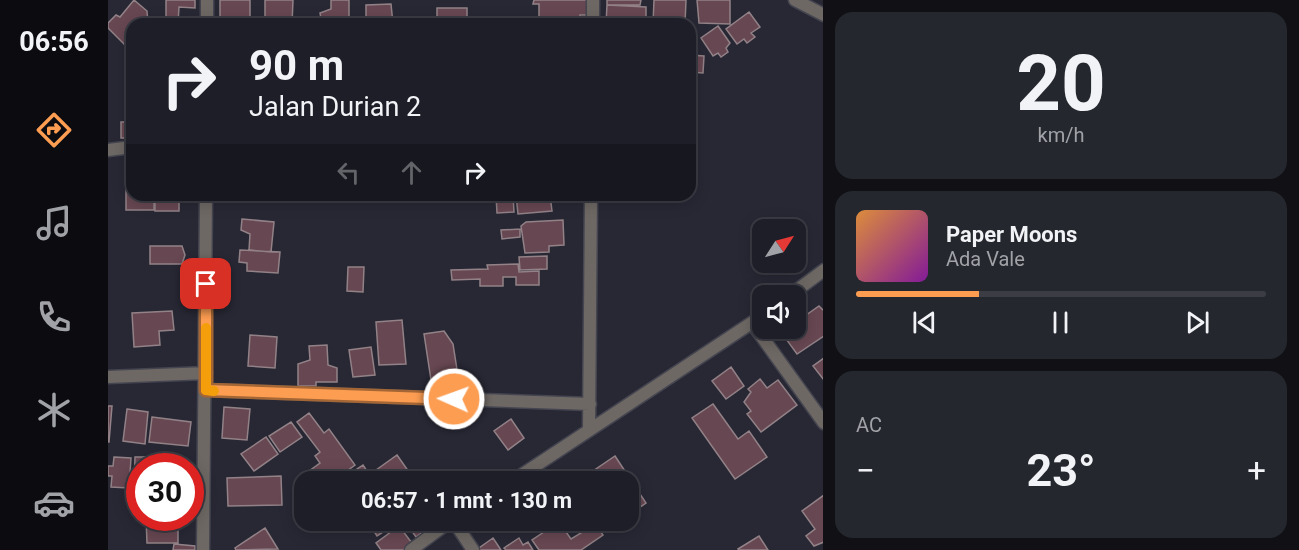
<!DOCTYPE html>
<html lang="id">
<meta charset="utf-8">
<style>
body{margin:0;font-family:Roboto,sans-serif;background:#25272f;color:#f1f3f6;height:100vh;display:flex;flex-direction:column;font-size:22px;white-space:nowrap}
*{box-sizing:border-box;margin:0}
p{font-size:20px;color:#a0a2a7}
.icon{flex:none;width:33px;height:33px;fill:none;stroke:currentColor;stroke-width:2;stroke-linecap:round;stroke-linejoin:round}
.map{position:relative;flex:1;overflow:hidden}
.sheet{display:flex;flex-direction:column;gap:12px;padding:12px;background:#101015;width:476px}
.sheet>*{flex:none}
.top-card{position:absolute;left:18px;top:18px;width:570px;height:183px;border-radius:18px;box-shadow:0 3px 15px #0003,0 0 0 2px #3b3c44;background:#1d1e27;color:#f1f3f6;overflow:hidden}
.needle{width:39px;rotate:54deg}
.buttons{position:absolute;left:644px;top:219px;display:grid;gap:12px}
.buttons a{display:grid;place-items:center;width:54px;height:54px;border-radius:12px;background:#1d1e27;box-shadow:0 3px 15px #0003,0 0 0 2px #3b3c44;font-size:30px}
.speed{position:absolute;left:18px;top:453px;display:flex;gap:12px;font-size:30px;font-weight:700;text-align:center}
.speed>*{display:grid;place-content:center;width:78px;height:78px;border-radius:50%;background:#1d1e27;box-shadow:0 3px 15px #0003,0 0 0 2px #3b3c44;line-height:1}
.speed .limit{border:9px solid #d22;background:#fff;color:#111}
.pin{position:absolute;display:grid;place-items:center;width:51px;height:51px;color:#fff;margin:-26px;border-radius:12px;box-shadow:0 3px 9px #0006}
.me{position:absolute;width:66px;margin:-33px;rotate:272deg;stroke-linejoin:round;filter:drop-shadow(0 0 4px #0008)}
.turn{display:flex;align-items:center;gap:21px;height:126px;padding:0 24px;font-size:27px}
.turn .icon{width:78px;height:78px;stroke-width:2.5}
.turn b{display:block;font-size:42px;line-height:51px}
.lanes{display:flex;align-items:center;height:57px;padding:0 24px;background:#0003;justify-content:center;gap:30px;direction:ltr}
.lanes .off{opacity:.35}
.big{font-size:45px;font-weight:700;line-height:1.1}
.sheet .card{flex:1;display:flex;flex-direction:column;justify-content:center;gap:9px;min-width:0;padding:0 21px;border-radius:18px;background:#25272f}
.sheet .dial{align-items:center;gap:0}
.dial b{font-size:78px;line-height:1}
.song{display:flex;align-items:center;gap:18px}
.cover{width:72px;height:72px;border-radius:9px;background:linear-gradient(135deg,hsl(30 70% 55%),hsl(290 70% 35%))}
.played{height:6px;border-radius:3px;background:linear-gradient(90deg,#fc9d52 30%,#3b3c44 30%)}
.keys{display:flex;justify-content:space-around;direction:ltr}
.heat{display:flex;justify-content:space-between;align-items:center;font-size:33px;direction:ltr}
.trip{position:absolute;left:186px;top:471px;width:345px;height:60px;border-radius:18px;background:#1d1e27;box-shadow:0 3px 15px #0003,0 0 0 2px #3b3c44;font-weight:700;line-height:60px;text-align:center}
main{display:flex;flex:1;min-height:0}
.tab-bar{display:flex;flex-direction:column;width:108px;justify-content:space-around;align-items:center;background:#0c0c10;color:#a0a2a7}
.tab-bar .icon{width:42px;height:42px}
.tab-bar .selected{color:#fc9d52}
.tab-bar b{font-size:27px;color:#f1f3f6}
.map>svg:first-child{display:block}
.building{fill:#674752;stroke:#928287;stroke-width:1.5}
.lines{fill:none;stroke-linecap:round;stroke-linejoin:round}
.minor-casing{stroke:#444550;stroke-width:15}
.tertiary-casing{stroke:#444550;stroke-width:15}
.minor{stroke:#6e6864;stroke-width:12}
.tertiary{stroke:#6e6864;stroke-width:12}
.route-casing{stroke:#a46635;stroke-width:15}
.route{stroke:#fc9d52;stroke-width:10}
.slow{stroke:#f59e0b;stroke-width:10}
</style>
<main>
<nav class="tab-bar">
<b>06:56</b>
<svg class="icon selected" aria-label="directions" viewBox="0 0 24 24"><path d="M12 3l9 9-9 9-9-9zM9 14v-3h6M13 9l2 2-2 2"/></svg>
<svg class="icon" aria-label="music" viewBox="0 0 24 24"><path d="M9 18V5l10-2v13"/><circle cx="6" cy="18" r="3"/><circle cx="16" cy="16" r="3"/></svg>
<svg class="icon" aria-label="phone" viewBox="0 0 24 24"><path d="M5 4h4l2 5-3 2q2 4 5 5l2-3 5 2v4C11 20 4 13 5 4z"/></svg>
<svg class="icon" aria-label="climate" viewBox="0 0 24 24"><path d="M12 3v18M4 7l16 10M4 17L20 7"/></svg>
<svg class="icon" aria-label="car" viewBox="0 0 24 24"><path d="M5 17H2v-5l4-1 3-4h7l3 4 3 1v5h-3M9 17h6M6 11h13"/><circle cx="7" cy="17" r="2"/><circle cx="17" cy="17" r="2"/></svg>
</nav>
<div class="map">
<svg width="716" height="550" viewBox="0 0 716 550">
<rect width="100%" height="100%" fill="#272834"/>
<path class="building" d="M26 0 39 11 40 24H24V40L18 46 0 28V23L8 15 12 17Z
M58 0H87V8L71 7 70 24H58Z
M112 0H142V20H112Z
M157 0H185L184 24H157Z
M223 0H241V24H214L212 13 223 9Z
M426 0H481V15H472V24H425V20H434L431 16V4H425Z
M499 0H533L532 5H499Z
M546 0H578L577 24H545Z
M589 0H622V24L591 23Z
M283 4 285 24H258V5Z
M499 5 538 7V24H498Z
M329 8H359V24H329Z
M641 12 652 27 643 33 647 37 639 43 636 39 629 44 618 29Z
M610 26 622 43 618 48 620 52 613 57 610 53 605 56 593 38Z
M582 55 596 56 595 73 582 72Z
M23 113 24 138H13V122H23Z
M18 179H24V195H46V210H18Z
M47 195H71V211H47Z
M388 195H405L406 212 389 213Z
M408 195H442L444 211 410 214Z
M134 219 166 222 163 252 141 250 142 234 133 230Z
M455 220 456 245 441 246V252L417 253 413 226 418 222Z
M412 229V237L394 239 393 230Z
M42 246H74L77 255 74 264H42Z
M132 250 172 252 170 273 139 271V263L131 262Z
M439 256V269L412 270 411 257Z
M410 264 411 272 431 271V285H408V277H395V286H372V279L344 280 343 270 380 269 379 265Z
M240 267H256L255 292 239 291Z
M711 306 716 311V336L689 354 673 332 679 328H687V323Z
M64 311 66 330 51 331 52 345 26 347 24 313Z
M294 320 298 364 271 365 268 322Z
M336 331 345 344 350 376 323 380 316 334Z
M142 335 169 337 167 368 140 366Z
M219 345 220 365 229 368V382H208V386H190V364L202 360 201 346Z
M263 347 267 375 245 377 241 350Z
M716 358V380L705 366Z
M623 367 636 386 618 399 604 381Z
M652 379 659 388 670 380 689 405 653 432 639 414 643 411 636 402 643 392 640 389Z
M605 404 630 439 641 431 659 457 627 479 584 418Z
M0 406H4L1 442H0Z
M116 407 142 409 139 440 114 438Z
M19 409 40 412 37 444 15 441Z
M201 413 216 433 221 429 247 465 224 482H196V489L190 479 212 463 207 456 212 452 189 422Z
M44 417 83 422 80 446 41 442Z
M403 419 416 438 400 450 386 431Z
M183 422 194 437 172 452 161 436Z
M158 437 170 454 146 471 133 454Z
M289 455 308 482H270L264 473Z
M507 456 538 503 525 512 520 504V482H492L485 471Z
M6 457 23 458 21 488 3 487 4 476H0V466H5Z
M27 457H44V466H32V489H26Z
M255 465 266 482H233L232 480Z
M173 476 174 505 120 506 119 478Z
M716 495V542L706 546 698 536 707 529 694 511Z
M38 518H70V543H39Z
M259 520H292V521L269 536Z
M296 520H331L308 537Z
M471 520H485L495 535 473 550H431L424 540 451 522 463 539 473 533 467 523Z
M488 520H512L496 532Z
M291 526 304 543 295 550H273L268 543Z
M157 528 170 549 128 550 127 548Z
M651 536 660 550H631L630 549Z
M385 538 393 550H372L371 548Z
M411 538 415 545 420 542 425 550H398L396 548Z
M66 544 87 546V550H65Z"/>
<g class="lines">
<defs>
<path id="minor" d="M99 24V0
M485 24V0
M0 150 24 147
M681 296 716 270
M644 323 716 423
M0 377 98 373
M97 390 482 404
M481 430 483 195
M403 482 654 316
M345 520 365 550
M95 550 98 195
M303 550 344 520"/>
<path id="tertiary" d="M687 0 716 15"/>
</defs>
<use href="#minor" class="minor-casing"/>
<use href="#tertiary" class="tertiary-casing"/>
<use href="#minor" class="minor"/>
<use href="#tertiary" class="tertiary"/>
</g>
<g class="lines">
<defs>
<path id="route" d="M98 284V390L346 399"/>
</defs>
<use href="#route" class="route-casing"/>
<use href="#route" class="route"/>
<path class="slow" d="M98 328V390L106 391"/>
</g>
</svg>
<div class="buttons">
<a><svg class="needle" viewBox="-14 -14 28 28"><path d="M0-13l5 13h-10z" fill="#e53935"/><path d="M0 13l5-13h-10z" fill="#a0a2a7"/></svg></a>
<a><svg class="icon" aria-label="sound" viewBox="0 0 24 24"><path d="M4 9h4l5-4v14l-5-4H4zM17 9q2 3 0 6"/></svg></a>
</div>
<div class="speed"><div class="limit">30</div></div>
<div class="pin" style="left:98px;top:284px;background:#d93025"><svg class="icon" aria-label="arrive" viewBox="0 0 24 24"><path d="M6 21V4h12l-3 4 3 4H6"/></svg></div>
<svg class="me" style="left:346px;top:399px" viewBox="-20 -20 40 40"><circle r="17" fill="#fc9d52" stroke="#fff" stroke-width="3"/><path d="M0-11L8 9 0 5-8 9z" fill="#fff"/></svg>
<div class="trip">06:57 · 1 mnt · 130 m</div>
<div class="top-card">
<div class="turn"><svg class="icon" aria-label="right" viewBox="0 0 24 24"><path d="M7 20v-9h11M14 6l5 5-5 5"/></svg><div><b>90 m</b>Jalan Durian 2</div></div>
<div class="lanes"><svg class="icon off" aria-label="left" viewBox="0 0 24 24"><path d="M17 20v-9H6M10 6l-5 5 5 5"/></svg><svg class="icon off" aria-label="ahead" viewBox="0 0 24 24"><path d="M12 20V5M6 11l6-6 6 6"/></svg><svg class="icon" aria-label="right" viewBox="0 0 24 24"><path d="M7 20v-9h11M14 6l5 5-5 5"/></svg></div>
</div>
</div>
<section class="sheet">
<div class="card dial"><b>20</b><p>km/h</p></div>
<div class="card">
<div class="song"><i class="cover"></i><div><b>Paper Moons</b><p>Ada Vale</p></div></div>
<div class="played"></div>
<div class="keys"><svg class="icon" aria-label="previous" viewBox="0 0 24 24"><path d="M18 5L8 12l10 7zM5 5v14"/></svg><svg class="icon" aria-label="pause" viewBox="0 0 24 24"><path d="M8 5v14M16 5v14"/></svg><svg class="icon" aria-label="next" viewBox="0 0 24 24"><path d="M6 5l10 7-10 7zM19 5v14"/></svg></div>
</div>
<div class="card"><p>AC</p>
<div class="heat"><a>−</a><b class="big">23°</b><a>+</a></div>
</div>
</section>
</main>
